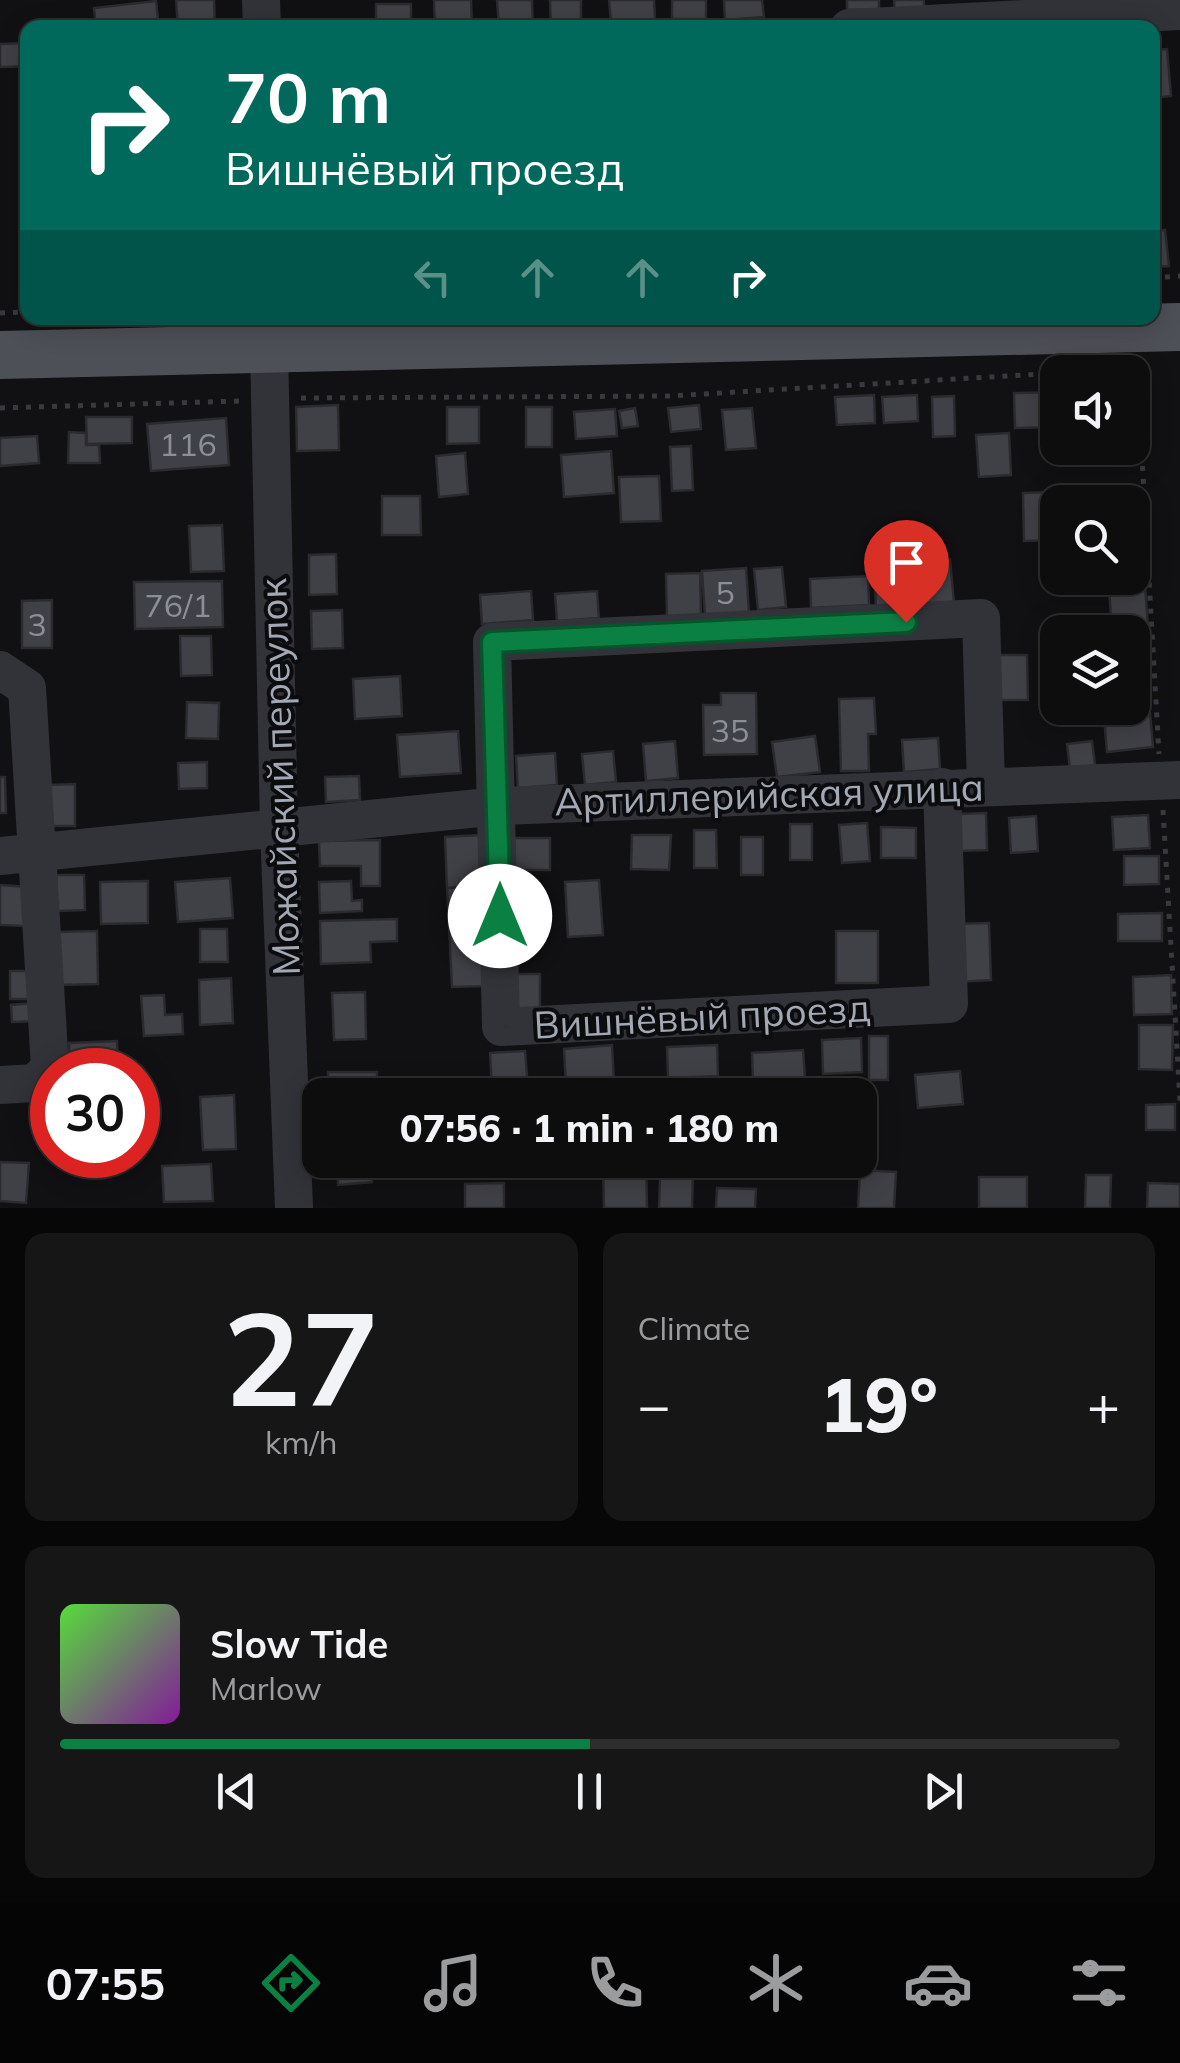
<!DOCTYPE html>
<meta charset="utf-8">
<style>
body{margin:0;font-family:Mulish,sans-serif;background:#161617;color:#f1f3f6;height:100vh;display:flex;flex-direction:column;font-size:38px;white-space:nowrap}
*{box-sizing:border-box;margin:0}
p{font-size:32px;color:#9a9c9e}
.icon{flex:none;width:55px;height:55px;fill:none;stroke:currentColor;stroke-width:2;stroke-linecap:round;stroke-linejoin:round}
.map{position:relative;height:1208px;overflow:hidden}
.details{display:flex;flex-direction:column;gap:25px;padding:25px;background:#070708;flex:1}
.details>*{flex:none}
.banner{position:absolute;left:20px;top:20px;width:1140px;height:305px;border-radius:20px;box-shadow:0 5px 25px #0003,0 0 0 2px #2d2d2e;background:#00695c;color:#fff;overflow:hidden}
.tools{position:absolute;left:1040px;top:355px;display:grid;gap:20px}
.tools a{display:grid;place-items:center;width:110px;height:110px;border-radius:20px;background:#0d0d0e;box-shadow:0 5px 25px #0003,0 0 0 2px #2d2d2e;font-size:50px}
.speed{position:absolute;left:30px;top:1048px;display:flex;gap:20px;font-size:50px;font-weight:700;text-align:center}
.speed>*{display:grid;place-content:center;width:130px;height:130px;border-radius:50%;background:#0d0d0e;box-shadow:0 5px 25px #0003,0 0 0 2px #2d2d2e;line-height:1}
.speed .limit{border:15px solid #d22;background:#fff;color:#111}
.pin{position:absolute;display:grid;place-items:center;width:85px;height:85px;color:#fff;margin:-102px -42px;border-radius:50% 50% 50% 0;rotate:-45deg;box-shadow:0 0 10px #0007}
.pin .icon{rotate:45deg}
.me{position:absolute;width:110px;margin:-55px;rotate:0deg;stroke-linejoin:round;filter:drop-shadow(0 0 8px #0008)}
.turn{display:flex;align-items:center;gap:35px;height:210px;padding:0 40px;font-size:45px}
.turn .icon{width:130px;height:130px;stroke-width:2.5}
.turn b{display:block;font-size:70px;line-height:85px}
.lanes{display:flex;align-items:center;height:95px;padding:0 40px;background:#0003;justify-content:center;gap:50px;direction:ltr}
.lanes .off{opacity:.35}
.big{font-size:75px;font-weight:800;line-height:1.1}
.details .widget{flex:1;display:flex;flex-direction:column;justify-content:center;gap:15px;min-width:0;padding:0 35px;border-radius:20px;background:#161617}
.details .dial{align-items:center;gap:0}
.dial b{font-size:130px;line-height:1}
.song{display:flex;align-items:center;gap:30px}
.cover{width:120px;height:120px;border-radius:15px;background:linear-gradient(135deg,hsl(110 70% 55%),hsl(290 70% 35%))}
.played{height:10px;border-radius:5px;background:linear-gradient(90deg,#0b8043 50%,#2d2d2e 50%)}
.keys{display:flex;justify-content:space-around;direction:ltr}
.heat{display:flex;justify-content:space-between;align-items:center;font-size:55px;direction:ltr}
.details .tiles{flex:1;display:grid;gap:25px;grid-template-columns:1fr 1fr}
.widget:last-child{grid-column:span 2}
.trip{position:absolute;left:302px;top:1078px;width:575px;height:100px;border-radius:20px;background:#0d0d0e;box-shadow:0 5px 25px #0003,0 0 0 2px #2d2d2e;font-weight:800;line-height:100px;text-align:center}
.menu{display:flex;height:160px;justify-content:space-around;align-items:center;background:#050506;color:#9a9c9e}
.menu .icon{width:70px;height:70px}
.menu .current{color:#0b8043}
.menu b{font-size:45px;color:#f1f3f6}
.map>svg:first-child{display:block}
.building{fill:#404146;stroke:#2b2b2f;stroke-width:2.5}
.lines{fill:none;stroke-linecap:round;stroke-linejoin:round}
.path{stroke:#383a3f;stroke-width:5;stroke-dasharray:5 8;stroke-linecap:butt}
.minor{stroke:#323338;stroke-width:38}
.major{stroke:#4e5057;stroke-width:48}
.route-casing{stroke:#07532c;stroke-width:25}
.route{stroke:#0b8043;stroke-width:18}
.labels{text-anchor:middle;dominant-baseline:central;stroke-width:8;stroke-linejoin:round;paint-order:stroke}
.number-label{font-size:32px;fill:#8a8f98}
.street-label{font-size:38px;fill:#a2a9b4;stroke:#0c0c0e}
</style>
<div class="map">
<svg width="1180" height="1208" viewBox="0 0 1180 1208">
<rect width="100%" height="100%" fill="#111113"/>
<path class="building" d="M176 0H214L215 27 178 28Z
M434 0H471L472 26 435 27Z
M497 0H532L533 28H499Z
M550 0H581V27L551 28Z
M609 0H654L655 19 611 22Z
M672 0H706V19H672Z
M724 0H762L764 17 725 20Z
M847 0H879V9L847 10Z
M894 0H924V10L895 12Z
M156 1 159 28H96L94 8Z
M376 4H411V28H376Z
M28 43V66L0 67V44Z
M1167 49 1171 96 1152 98V50Z
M1165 230 1169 266 1152 267V231Z
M1058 392V427L1015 428 1014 393Z
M874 395 875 423 837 425 835 397Z
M917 395 918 421 884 423 882 397Z
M954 396 955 436 933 437 932 397Z
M338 405 339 450 297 451 296 407Z
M699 405 701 429 671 432 668 408Z
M447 407H479V443L447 444Z
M526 407H552V447H526Z
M635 408 638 426 622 428 619 411Z
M752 408 756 448 726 450 722 410Z
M615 409 617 436 576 439 574 412Z
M86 417H132V443L87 444Z
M226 418 229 465 151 471 147 424Z
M69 432 86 433V445H99L100 463H68Z
M1009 433 1011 475 979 477 976 435Z
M37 436 39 463 0 466V438Z
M691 446 693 490 672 491 670 447Z
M611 451 614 493 564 497 561 455Z
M465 453 468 494 439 497 436 456Z
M659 476 661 521 621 522 619 477Z
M1125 490 1126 502H1058V540L1024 541 1023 493Z
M382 496H420L421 535H382Z
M222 525 224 571 191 572 189 526Z
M336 554 337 594 309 595V555Z
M950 559 954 603 920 605 916 562Z
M782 567 786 607 758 610 754 569Z
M746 568 749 613 705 616 702 571Z
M700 573 701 616 667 617 666 574Z
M868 576 869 605 811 608 810 579Z
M222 581 223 627 135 629 134 582Z
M894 583 895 610H876L875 584Z
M1145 585 1148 628 1112 631 1109 588Z
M531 591 533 620 482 624 480 595Z
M597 591 599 618 557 621 555 594Z
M52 600V648H22V601Z
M342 610 343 648 312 649 311 611Z
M180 636H211L212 675 181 676Z
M1147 646 1150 686 1132 687V647Z
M995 655H1027L1028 700H996Z
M400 676 402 716 355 719 353 679Z
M721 693H756L757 754 704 755 703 705H721Z
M874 698 876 734H868L869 771H841L839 699Z
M187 702 219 703 218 739 186 738Z
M1150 713 1153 747 1107 752 1104 717Z
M458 731 461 773 400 777 397 735Z
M815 736 820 772 777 777 772 742Z
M938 738 940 769 904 772 902 740Z
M675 741 678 778 646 781 643 744Z
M1092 741 1095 765 1070 769 1067 744Z
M613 751 616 782 585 785 582 754Z
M555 753 557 785 518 788 516 756Z
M207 762V788L179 789 178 763Z
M359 776 360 800 326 802 325 777Z
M0 777H5L6 813H0Z
M75 784V826H48V785Z
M986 813 987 850 958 851 957 814Z
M1148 815 1150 848 1114 850 1112 817Z
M1036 816 1038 851 1011 853 1009 818Z
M867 823 870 861 842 863 839 825Z
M790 824H812V860H790Z
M881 827 916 828V858H881Z
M694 830H716L717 868H694Z
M479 835 481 886 447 888 445 837Z
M632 835H671L669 870 631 869Z
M741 837H763V875H741Z
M514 838H550V870H514Z
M380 840V886H361V866H320L319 841Z
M1124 856H1159V884L1124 885Z
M56 875H84L85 910 57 911Z
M230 878 233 918 178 922 175 882Z
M599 880 603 935 568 937 565 882Z
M148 881V923L101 924 100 882Z
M351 881 352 901 362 900V911L320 913 319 882Z
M0 885 29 887 27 926 0 925Z
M481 886 486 986 452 987 447 888Z
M1162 913V941H1118V914Z
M397 919V941L370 942 371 962 321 964 320 921Z
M989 923 991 980 957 982 955 924Z
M200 929H227L228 962H200Z
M97 931 98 984 57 985 55 932Z
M836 931H878V983H836Z
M10 971H38L37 999H10Z
M513 974H540V1012H512Z
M1171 975 1172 1014 1134 1015 1133 977Z
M231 978 233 1023 200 1025 199 980Z
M365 992 366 1039 334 1040 332 993Z
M164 995 165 1015 182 1014 183 1034 144 1036 141 996Z
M34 1003 35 1021 12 1022 11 1005Z
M1139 1025H1173L1172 1070 1139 1069Z
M869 1036H888V1080H869Z
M861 1038 862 1072 823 1074 822 1040Z
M117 1041 118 1070H70L69 1043Z
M612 1045 614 1082 566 1085 564 1049Z
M717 1045 718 1076 668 1078 667 1047Z
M803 1050 805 1078 753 1081 752 1053Z
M525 1051 528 1088 492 1090 490 1053Z
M960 1071 963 1104 918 1108 915 1075Z
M328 1072H377V1095H328Z
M234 1095 236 1149 203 1150 200 1097Z
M1175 1104V1130H1146V1105Z
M337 1160H370L372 1182 338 1185Z
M603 1160H646L647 1208H604Z
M0 1162 29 1163 26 1203 0 1201Z
M211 1164 213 1201 164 1202 162 1166Z
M860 1170 896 1172 894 1208H858Z
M1086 1175H1111L1110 1208H1085Z
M660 1177H693L692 1208H659Z
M979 1177H1027V1208H979Z
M504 1183V1208H465V1184Z
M1148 1183 1180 1184V1208H1147Z
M717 1188 756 1189 755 1208H716Z"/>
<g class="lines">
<path class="path" d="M1152 278 1180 276
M0 313 28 312
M1064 372 1137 370 1159 754
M301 398 669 396 1058 373
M0 408 240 401
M1163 810 1180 1101"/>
<path class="minor" d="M261 0 262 28
M849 28 1180 11
M269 347 279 828 294 1208
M0 670 27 688 50 1068 35 1083 0 1085
M942 787 949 1004 501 1027 492 642 981 618 986 785
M0 856 499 806 1180 780"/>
<path class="major" d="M0 355 1180 327"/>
</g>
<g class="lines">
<defs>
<path id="route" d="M500 916 492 642 906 622"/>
</defs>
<use href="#route" class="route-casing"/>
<use href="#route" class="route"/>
</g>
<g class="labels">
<g class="number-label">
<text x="188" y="444">116</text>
<text x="725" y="592">5</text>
<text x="178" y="605">76/1</text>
<text x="37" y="624">3</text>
<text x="730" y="730">35</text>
</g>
<g class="street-label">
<text transform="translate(279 777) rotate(-92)">Можайский переулок</text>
<text transform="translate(769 794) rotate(-2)">Артиллерийская улица</text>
<text transform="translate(702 1016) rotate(-3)">Вишнёвый проезд</text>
</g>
</g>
</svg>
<div class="tools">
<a><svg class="icon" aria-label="sound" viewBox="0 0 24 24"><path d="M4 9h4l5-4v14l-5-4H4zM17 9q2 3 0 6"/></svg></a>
<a><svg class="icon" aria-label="search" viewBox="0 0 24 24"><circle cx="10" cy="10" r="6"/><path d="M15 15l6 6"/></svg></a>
<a><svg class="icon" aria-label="layers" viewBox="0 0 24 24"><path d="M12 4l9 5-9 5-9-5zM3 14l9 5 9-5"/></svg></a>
</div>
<div class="speed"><div class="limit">30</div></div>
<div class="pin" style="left:906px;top:622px;background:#d93025"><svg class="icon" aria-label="arrive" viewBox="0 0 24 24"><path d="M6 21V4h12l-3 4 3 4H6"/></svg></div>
<svg class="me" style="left:500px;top:916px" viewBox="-20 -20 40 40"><circle r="19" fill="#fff"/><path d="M0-13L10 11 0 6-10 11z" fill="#0b8043"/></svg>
<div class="trip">07:56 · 1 min · 180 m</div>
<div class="banner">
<div class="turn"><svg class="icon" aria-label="right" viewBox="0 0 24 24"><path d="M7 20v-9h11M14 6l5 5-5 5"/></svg><div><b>70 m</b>Вишнёвый проезд</div></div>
<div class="lanes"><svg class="icon off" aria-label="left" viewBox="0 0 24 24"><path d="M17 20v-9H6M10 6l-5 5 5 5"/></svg><svg class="icon off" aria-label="ahead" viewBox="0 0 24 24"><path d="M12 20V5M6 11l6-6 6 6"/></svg><svg class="icon off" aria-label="ahead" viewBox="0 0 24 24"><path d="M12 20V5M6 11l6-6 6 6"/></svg><svg class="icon" aria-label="right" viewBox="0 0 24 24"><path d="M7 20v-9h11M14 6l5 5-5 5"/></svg></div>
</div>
</div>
<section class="details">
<div class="tiles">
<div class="widget dial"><b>27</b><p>km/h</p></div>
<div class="widget"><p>Climate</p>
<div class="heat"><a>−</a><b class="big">19°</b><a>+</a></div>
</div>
<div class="widget">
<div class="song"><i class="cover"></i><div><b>Slow Tide</b><p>Marlow</p></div></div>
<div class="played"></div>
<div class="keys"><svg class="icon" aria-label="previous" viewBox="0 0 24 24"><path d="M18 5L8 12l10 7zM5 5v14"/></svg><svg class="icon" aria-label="pause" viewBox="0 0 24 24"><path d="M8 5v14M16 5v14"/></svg><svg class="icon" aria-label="next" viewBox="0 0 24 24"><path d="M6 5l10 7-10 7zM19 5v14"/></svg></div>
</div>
</div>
</section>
<nav class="menu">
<b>07:55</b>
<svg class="icon current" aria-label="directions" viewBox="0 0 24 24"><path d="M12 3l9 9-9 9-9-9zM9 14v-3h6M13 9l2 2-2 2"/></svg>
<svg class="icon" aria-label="music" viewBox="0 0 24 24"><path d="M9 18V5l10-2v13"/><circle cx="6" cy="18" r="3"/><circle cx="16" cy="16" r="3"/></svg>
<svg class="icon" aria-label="phone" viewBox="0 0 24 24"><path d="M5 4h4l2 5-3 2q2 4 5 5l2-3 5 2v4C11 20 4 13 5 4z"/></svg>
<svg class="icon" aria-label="climate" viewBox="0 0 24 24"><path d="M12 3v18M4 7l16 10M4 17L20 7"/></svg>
<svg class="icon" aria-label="car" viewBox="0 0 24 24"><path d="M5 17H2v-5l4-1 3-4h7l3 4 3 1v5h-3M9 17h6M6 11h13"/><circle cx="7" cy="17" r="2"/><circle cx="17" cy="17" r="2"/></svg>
<svg class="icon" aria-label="filters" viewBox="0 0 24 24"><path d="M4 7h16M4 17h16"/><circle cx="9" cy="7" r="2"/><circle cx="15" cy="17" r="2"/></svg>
</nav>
